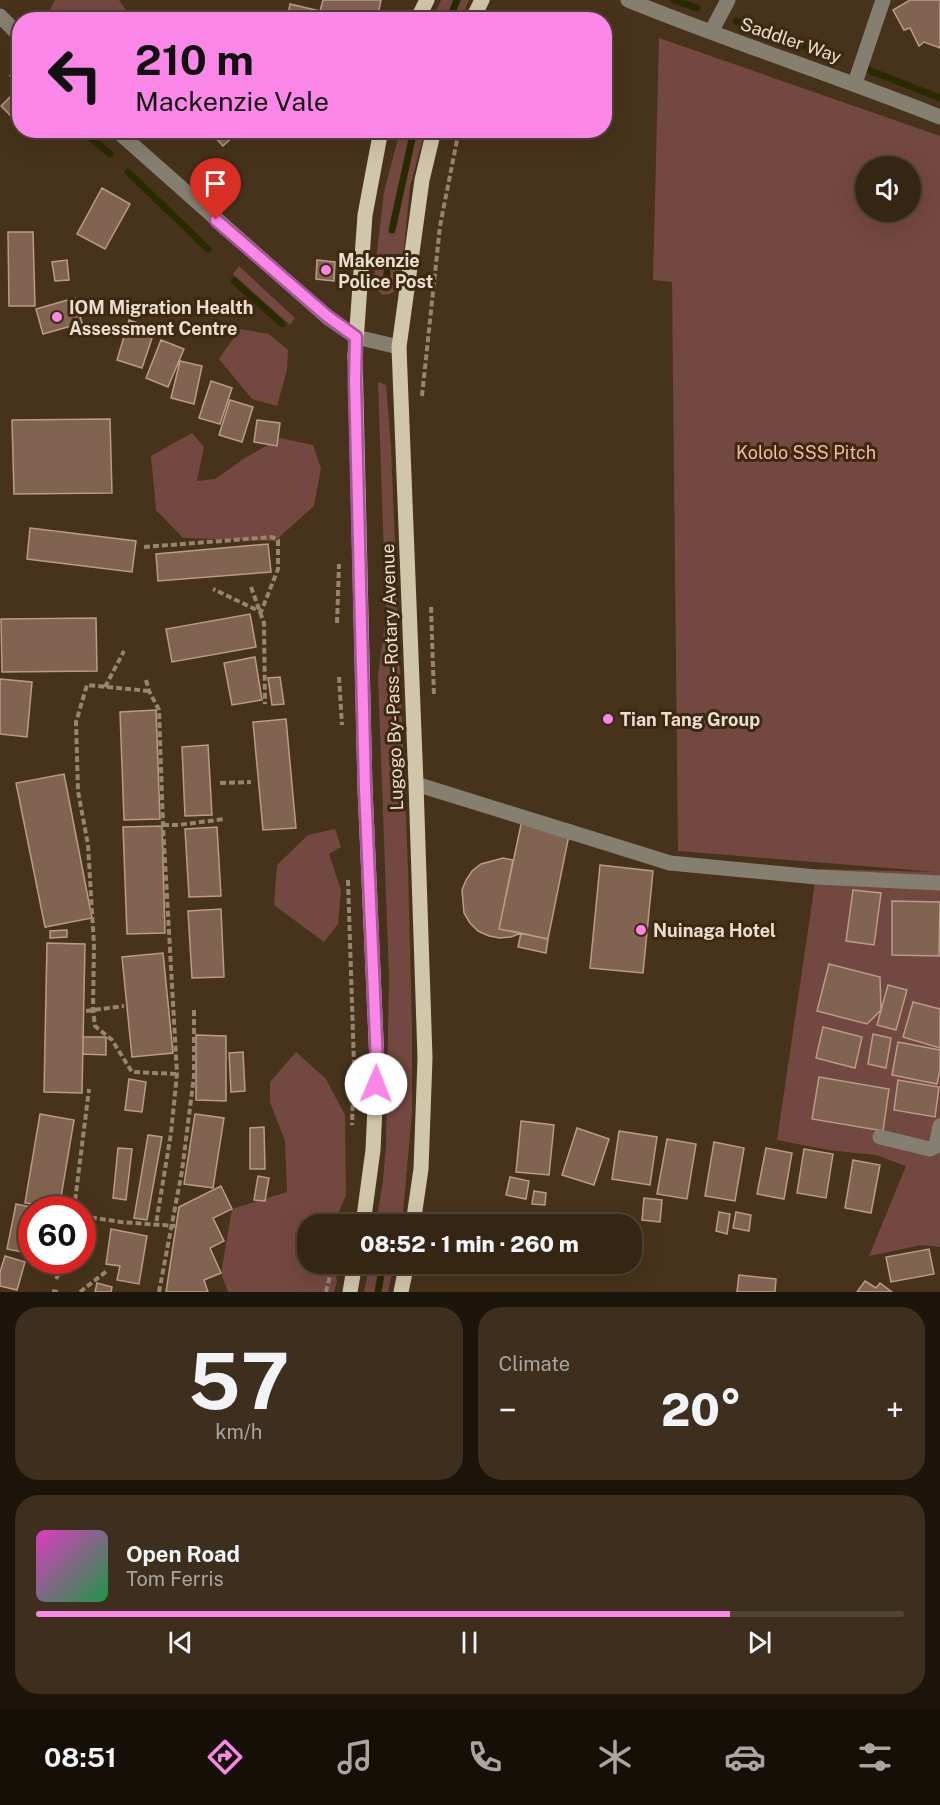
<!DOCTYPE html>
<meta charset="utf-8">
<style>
body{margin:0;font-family:"Public Sans",sans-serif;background:#3d2e1d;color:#f1f3f6;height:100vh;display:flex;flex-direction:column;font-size:22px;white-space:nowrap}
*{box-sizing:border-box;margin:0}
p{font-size:20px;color:#aaa5a0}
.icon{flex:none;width:33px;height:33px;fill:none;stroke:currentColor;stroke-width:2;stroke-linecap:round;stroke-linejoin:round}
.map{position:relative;height:1292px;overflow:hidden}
.details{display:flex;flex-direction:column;gap:15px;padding:15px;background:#1d150b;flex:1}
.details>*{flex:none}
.guide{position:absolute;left:12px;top:12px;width:600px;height:126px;border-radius:24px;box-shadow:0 6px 24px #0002,0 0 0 2px #4f4334;background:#fa87e7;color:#111;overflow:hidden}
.fabs{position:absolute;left:855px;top:156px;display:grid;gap:12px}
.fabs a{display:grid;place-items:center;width:66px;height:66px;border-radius:50%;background:#352614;box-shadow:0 6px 24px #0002,0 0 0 2px #4f4334;font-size:30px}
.speed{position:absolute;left:18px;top:1196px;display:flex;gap:12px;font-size:30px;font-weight:700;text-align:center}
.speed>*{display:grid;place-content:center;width:78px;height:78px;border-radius:50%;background:#352614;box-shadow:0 6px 24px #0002,0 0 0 2px #4f4334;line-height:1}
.speed .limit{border:9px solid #d22;background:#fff;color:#111}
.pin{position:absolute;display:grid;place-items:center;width:51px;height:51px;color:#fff;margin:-62px -26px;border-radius:50% 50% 50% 0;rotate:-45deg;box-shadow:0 0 6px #0007}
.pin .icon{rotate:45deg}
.me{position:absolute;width:66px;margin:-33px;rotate:1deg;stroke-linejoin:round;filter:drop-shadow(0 0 4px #0008)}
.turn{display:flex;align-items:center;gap:21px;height:126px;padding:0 24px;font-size:27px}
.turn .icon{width:78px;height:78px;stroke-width:2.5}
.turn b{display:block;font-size:42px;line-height:51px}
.big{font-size:45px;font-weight:800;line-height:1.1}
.details .tile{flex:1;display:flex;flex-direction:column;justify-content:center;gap:9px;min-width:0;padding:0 21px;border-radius:24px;background:#3d2e1d}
.details .dial{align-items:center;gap:0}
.dial b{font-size:78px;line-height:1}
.song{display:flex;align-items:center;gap:18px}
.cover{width:72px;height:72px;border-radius:9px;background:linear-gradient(135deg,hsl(310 70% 55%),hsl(140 70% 35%))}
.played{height:6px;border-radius:3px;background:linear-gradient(90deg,#fa87e7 80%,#4f4334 80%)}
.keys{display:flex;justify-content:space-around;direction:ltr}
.heat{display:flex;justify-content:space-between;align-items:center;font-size:33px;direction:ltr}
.details .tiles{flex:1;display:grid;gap:15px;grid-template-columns:1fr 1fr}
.tile:last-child{grid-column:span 2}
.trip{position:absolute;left:297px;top:1214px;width:345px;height:60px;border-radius:24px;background:#352614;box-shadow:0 6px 24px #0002,0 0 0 2px #4f4334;font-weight:800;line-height:60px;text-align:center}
.menu{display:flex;height:96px;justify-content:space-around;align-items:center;background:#150f08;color:#aaa5a0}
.menu .icon{width:42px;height:42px}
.menu .on{color:#fa87e7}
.menu b{font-size:27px;color:#f1f3f6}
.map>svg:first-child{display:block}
.green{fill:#734840;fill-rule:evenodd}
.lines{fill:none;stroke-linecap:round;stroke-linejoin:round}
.stream{stroke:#2a2a01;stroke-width:7}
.building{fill:#816351;stroke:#bb9b88;stroke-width:1.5}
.path{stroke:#958571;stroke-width:4;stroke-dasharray:6 3;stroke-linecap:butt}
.minor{stroke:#847f71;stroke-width:15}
.major{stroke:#d0c6aa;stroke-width:15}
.route-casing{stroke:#a25896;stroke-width:15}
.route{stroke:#fa87e7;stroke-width:10}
.poi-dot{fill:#fa87e7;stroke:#3d2911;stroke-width:2}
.labels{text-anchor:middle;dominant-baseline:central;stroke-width:6;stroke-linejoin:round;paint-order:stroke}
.street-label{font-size:18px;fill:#ebded0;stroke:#3d2911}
.poi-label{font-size:18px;font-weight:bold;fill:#ebded0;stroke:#3d2911;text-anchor:start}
.park-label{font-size:18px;fill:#f5b6a9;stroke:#3d2911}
</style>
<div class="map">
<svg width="940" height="1292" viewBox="0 0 940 1292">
<rect width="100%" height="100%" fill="#47331b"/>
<path class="green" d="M55 0H119L132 19H45Z
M441 0H469L461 19H433Z
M659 38 940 136V1247L922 1245 869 1256 906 1166 876 1155 828 1150 777 1140 817 869 937 872 678 851 672 282 653 280ZM866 166H910V212H866Z
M400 131H425L410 187 400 287 390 294 383 295 373 287 384 192Z
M239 266 295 318 290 325 233 274Z
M240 329 269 334 288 350 287 370 277 406 252 399 219 359Z
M378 382 386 385 391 446 408 868 412 1030V1112L402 1224H376L383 1180 386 1145 389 977 378 676 386 615Z
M192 433 204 447 197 481 215 479 245 458 280 438 313 445 321 468 314 506 275 541 183 538 156 510 151 456Z
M335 829 341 847 329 854 341 890 338 924 324 942 274 905 277 865 308 835Z
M296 1052 326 1079 345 1115 346 1195 334 1224H308V1263H333L337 1281 334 1292H228L221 1273 232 1209 287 1192 285 1141 270 1102V1082Z
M370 1263H394L388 1292H364Z"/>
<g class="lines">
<path class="stream" d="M674 0 697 8
M449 20 457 0
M736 21 835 58
M866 69 940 98
M91 138 110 154
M128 172 208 249
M392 230 414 130
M234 281 282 324
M386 283 387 272
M392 1224 393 1218
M378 1292 383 1263"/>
</g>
<path class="building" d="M323 0H381L377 20H287L290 4 320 11Z
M910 0H940V48L924 42 919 46 910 28 904 30 893 10Z
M19 88H20L19 124 1 106Z
M212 130H232L236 134 223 146 210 132Z
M102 188 130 204 105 249 77 234Z
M8 232H33L35 306H9Z
M67 260 69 280 55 281 52 262Z
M317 260 335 262 334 281 316 279Z
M75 298 82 323 43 334 36 309Z
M129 320 155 329 142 368 117 360Z
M161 340 184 349 168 387 146 378Z
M180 361 202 366 194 404 171 398Z
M211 381 232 388 220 424 199 418Z
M230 400 253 407 242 442 219 435Z
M110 419 112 493 14 494 12 420Z
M257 420 280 423 277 446 254 442Z
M30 528 136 541 132 572 27 559Z
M268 544 271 572 158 581 156 554Z
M250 614 256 647 172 662 166 629Z
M96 618 97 671 2 672 1 619Z
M255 657 262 700 232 705 224 663Z
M280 677 284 704 272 705 268 678Z
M0 679 32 682 27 737 0 734Z
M156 710 160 819 124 820 120 712Z
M286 719 296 828 263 830 253 722Z
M208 745 212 815 185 816 182 747Z
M64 774 92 918 45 927 16 783Z
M523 815 571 825 548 939 499 929Z
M162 826 165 933 127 934 123 827Z
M217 827 221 896 189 897 185 829Z
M503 858 513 860 499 929 521 933 511 937 500 938 489 936 478 931 470 923 464 913 462 890 466 880 472 871 481 864Z
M600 865 653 871 643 973 590 968Z
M853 890 881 893 874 945 846 941Z
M892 901 940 902 939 956 892 955Z
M221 909 224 977 192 978 188 911Z
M67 930V937L50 938V931Z
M521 933 548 939 546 953 518 947Z
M47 943 85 944 82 1093 44 1092Z
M163 953 173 1053 132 1057 122 957Z
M829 964 880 977 881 1010 867 1024 817 1011Z
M888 985 907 990 896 1030 877 1025Z
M913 1002 940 1009V1048L903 1037Z
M823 1027 862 1037 855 1068 816 1058Z
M873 1034 891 1038 886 1068 868 1064Z
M196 1035 226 1036V1101L196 1100Z
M83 1037H106V1055L83 1054Z
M898 1042 940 1050V1070L937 1084 892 1075Z
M243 1052 245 1091 231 1092 229 1053Z
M819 1077 889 1089 883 1131 812 1119Z
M129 1079 146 1082 142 1112 125 1110Z
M898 1080 939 1087 935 1117 894 1110Z
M40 1114 74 1120 59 1209 25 1203Z
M195 1114 224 1118 213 1188 184 1184Z
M521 1121 554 1125 549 1175 516 1172Z
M264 1127 265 1169H250V1128Z
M577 1128 609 1139 594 1185 562 1175Z
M619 1131 657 1137 650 1185 612 1179Z
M148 1135 162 1137 147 1220 134 1218Z
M667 1139 696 1144 687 1199 657 1194Z
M714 1142 744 1148 735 1201 705 1196Z
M118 1148 132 1149 126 1200 113 1198Z
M766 1148 792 1153 784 1199 757 1194Z
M804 1149 833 1154 826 1198 797 1193Z
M853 1160 880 1165 871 1213 845 1208Z
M258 1176 269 1178 265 1201 254 1200Z
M510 1177 529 1181 526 1199 506 1195Z
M221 1186 232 1209 213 1218 224 1241 210 1248 221 1273 204 1280 208 1292H166L179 1207Z
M534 1191 546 1193 545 1205 532 1204Z
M644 1198 662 1200 660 1222 642 1220Z
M16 1204 40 1209H32V1254L7 1249Z
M719 1212 730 1214 727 1234 716 1231Z
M736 1212 751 1215 749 1231 733 1228Z
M111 1229 147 1236 139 1284 117 1280 120 1266 106 1264Z
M929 1249 934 1274 891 1282 886 1257Z
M5 1256 25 1262 17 1290 0 1286V1272Z
M739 1275 776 1279 775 1292H737Z
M865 1281 876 1288 880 1283 892 1292H857Z
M97 1283 112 1287 111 1292H95Z"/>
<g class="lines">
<path class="path" d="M10 77 20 67
M422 396 440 226 459 130
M144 547 272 537 278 540V569L261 612 213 589
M251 587 264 623 265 704
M431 607 434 696
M337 623 339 564
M339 677 342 725
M146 680 149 691 159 710 163 825 177 1074 171 1133 156 1224
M105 687 124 651
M149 691 87 685 76 722 78 791 88 845 94 945 93 1010 95 1026 112 1040 132 1072 177 1074
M220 783 251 782
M163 825H178L225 819
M348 880 354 1065 352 1125
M86 1011 124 1006
M74 1209 89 1089
M82 1216 121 1222 175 1226
M56 1279 66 1260
M52 1291 58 1292
M80 1292 108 1270
M159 1292 182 1171 194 1076V1008
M326 1292 333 1263"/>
<path class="minor" d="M628 0C731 42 837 76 940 117
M0 16 20 36
M711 32 728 0
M855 83 883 0
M116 130 327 317 356 337 399 347
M416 784 670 863 816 877 940 883
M880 1137 930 1149 936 1146 940 1126"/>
<path class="major" d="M417 20 427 0
M472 20 482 0
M363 1224 373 1150 377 1062 365 788 355 356 365 215 381 130
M413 1224 421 1169 425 1058 416 784 399 347 422 180 434 130
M350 1292 355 1263
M401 1292 407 1263"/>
</g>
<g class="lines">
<defs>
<path id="route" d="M216 220 327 316 356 337 355 380 365 788 377 1062 376 1084"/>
</defs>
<use href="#route" class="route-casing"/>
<use href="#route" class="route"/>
</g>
<g class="poi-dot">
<circle cx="326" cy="270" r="6"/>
<circle cx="57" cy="317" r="6"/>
<circle cx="608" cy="719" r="6"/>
<circle cx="641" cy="930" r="6"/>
</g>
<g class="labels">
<g class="street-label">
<text transform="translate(791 40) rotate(19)">Saddler Way</text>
<text transform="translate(392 677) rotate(-92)">Lugogo By-Pass - Rotary Avenue</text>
</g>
<g class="poi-label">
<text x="338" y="260">Makenzie<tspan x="338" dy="21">Police Post</tspan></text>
<text x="69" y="307">IOM Migration Health<tspan x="69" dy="21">Assessment Centre</tspan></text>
<text x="620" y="719">Tian Tang Group</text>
<text x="653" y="930">Nuinaga Hotel</text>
</g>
<g class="park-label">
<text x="806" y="452">Kololo SSS Pitch</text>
</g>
</g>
</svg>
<div class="fabs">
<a><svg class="icon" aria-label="sound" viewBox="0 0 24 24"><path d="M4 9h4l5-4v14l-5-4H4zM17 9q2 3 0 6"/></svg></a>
</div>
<div class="speed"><div class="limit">60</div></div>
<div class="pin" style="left:216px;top:220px;background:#d93025"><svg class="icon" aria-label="arrive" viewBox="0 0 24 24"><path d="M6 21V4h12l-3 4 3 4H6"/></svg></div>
<svg class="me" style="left:376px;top:1084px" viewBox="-20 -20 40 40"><circle r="19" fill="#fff"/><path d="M0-13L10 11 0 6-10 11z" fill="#fa87e7"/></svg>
<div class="trip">08:52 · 1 min · 260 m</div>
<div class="guide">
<div class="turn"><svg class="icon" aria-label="left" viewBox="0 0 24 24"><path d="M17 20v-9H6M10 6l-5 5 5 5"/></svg><div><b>210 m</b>Mackenzie Vale</div></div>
</div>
</div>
<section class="details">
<div class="tiles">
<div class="tile dial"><b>57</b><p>km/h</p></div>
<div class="tile"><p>Climate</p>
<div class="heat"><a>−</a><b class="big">20°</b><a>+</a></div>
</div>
<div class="tile">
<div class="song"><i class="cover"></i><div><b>Open Road</b><p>Tom Ferris</p></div></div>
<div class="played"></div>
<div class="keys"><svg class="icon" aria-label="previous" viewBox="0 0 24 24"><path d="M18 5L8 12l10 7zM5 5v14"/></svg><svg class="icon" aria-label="pause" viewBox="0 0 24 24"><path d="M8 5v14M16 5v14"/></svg><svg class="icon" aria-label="next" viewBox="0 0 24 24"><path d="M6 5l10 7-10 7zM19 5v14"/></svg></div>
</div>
</div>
</section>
<nav class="menu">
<b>08:51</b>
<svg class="icon on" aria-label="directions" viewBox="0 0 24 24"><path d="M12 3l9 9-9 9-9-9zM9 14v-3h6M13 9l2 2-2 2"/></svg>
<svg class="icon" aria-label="music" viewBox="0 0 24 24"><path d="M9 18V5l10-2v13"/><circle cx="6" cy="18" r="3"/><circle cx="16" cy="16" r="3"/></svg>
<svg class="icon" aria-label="phone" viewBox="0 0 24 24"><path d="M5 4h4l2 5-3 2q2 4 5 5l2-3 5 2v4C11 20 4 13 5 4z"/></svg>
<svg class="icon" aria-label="climate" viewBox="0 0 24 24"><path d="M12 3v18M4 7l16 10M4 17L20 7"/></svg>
<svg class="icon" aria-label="car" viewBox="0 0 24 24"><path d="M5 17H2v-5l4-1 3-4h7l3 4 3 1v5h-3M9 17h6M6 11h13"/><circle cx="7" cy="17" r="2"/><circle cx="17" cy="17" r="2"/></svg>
<svg class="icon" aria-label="filters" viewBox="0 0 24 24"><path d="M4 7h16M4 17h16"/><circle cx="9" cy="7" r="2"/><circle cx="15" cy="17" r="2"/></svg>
</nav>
